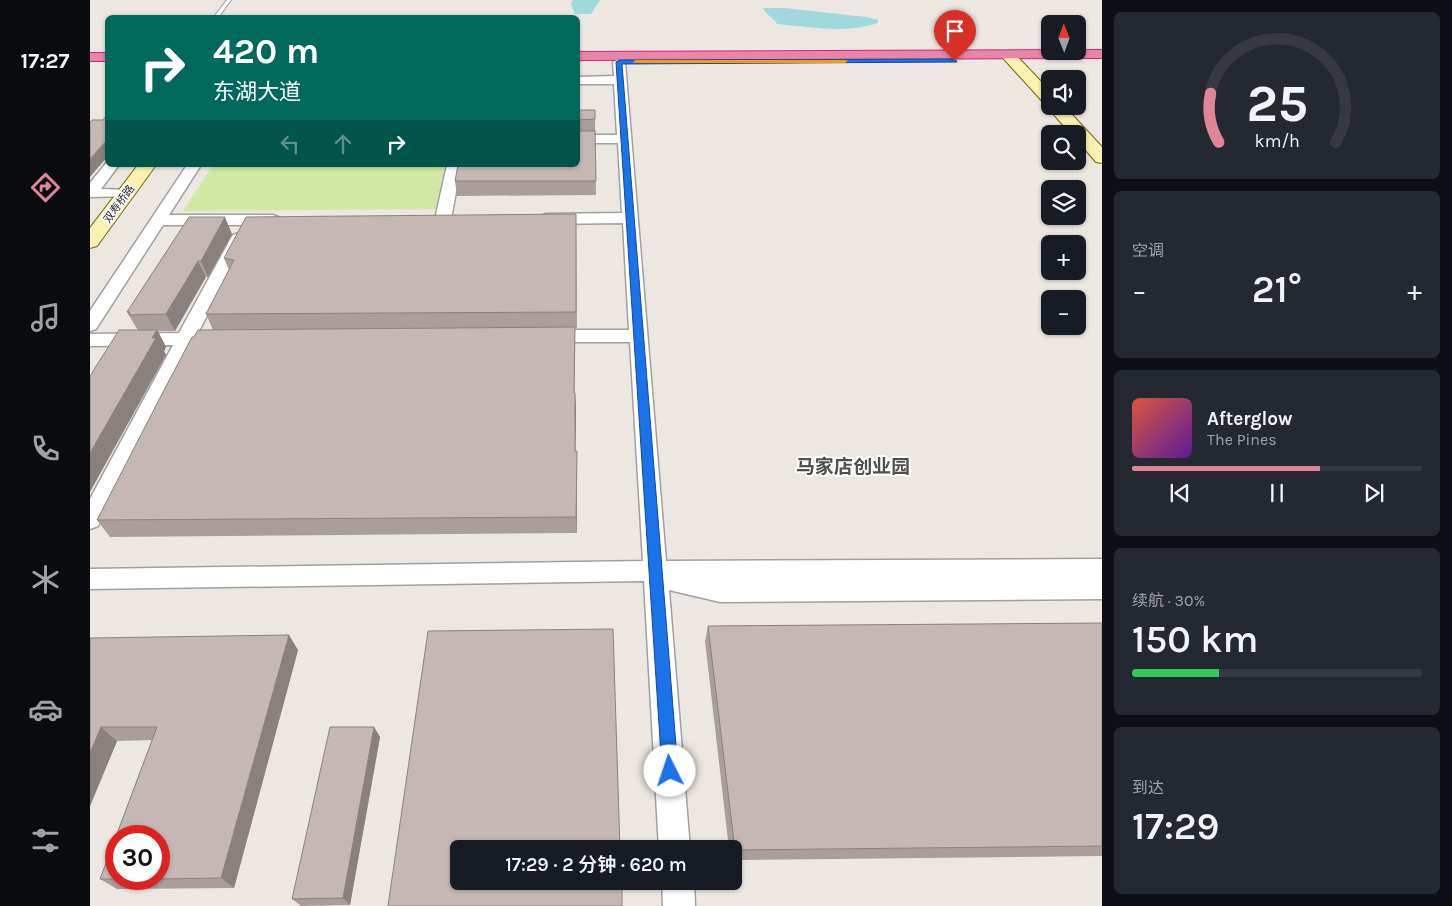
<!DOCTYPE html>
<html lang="zh">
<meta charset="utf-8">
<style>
body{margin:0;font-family:Karla,"Noto Sans SC",sans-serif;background:#242831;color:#f1f3f6;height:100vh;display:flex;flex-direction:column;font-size:19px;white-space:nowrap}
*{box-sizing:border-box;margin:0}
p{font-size:16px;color:#9ea1a6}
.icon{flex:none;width:28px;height:28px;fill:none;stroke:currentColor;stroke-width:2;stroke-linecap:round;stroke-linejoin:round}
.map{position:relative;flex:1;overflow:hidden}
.details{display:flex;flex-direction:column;gap:12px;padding:12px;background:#0d0f14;width:350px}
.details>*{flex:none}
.guide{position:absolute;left:15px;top:15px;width:475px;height:152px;border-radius:8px;box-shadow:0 1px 4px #0004;background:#00695c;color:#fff;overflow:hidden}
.needle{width:32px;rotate:359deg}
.tools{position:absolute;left:951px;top:15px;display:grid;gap:10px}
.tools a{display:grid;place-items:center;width:45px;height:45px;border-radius:8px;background:#171b24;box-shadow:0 1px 4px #0004;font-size:25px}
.speed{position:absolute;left:15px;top:825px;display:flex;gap:10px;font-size:25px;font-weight:700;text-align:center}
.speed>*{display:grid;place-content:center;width:65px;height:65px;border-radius:50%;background:#171b24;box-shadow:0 1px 4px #0004;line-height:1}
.speed .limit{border:8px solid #d22;background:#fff;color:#111}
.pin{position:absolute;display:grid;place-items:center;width:42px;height:42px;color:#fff;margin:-51px -21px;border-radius:50% 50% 50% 0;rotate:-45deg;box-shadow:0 0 5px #0007}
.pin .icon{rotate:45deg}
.me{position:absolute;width:55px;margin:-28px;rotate:356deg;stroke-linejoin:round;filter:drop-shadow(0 0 4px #0008)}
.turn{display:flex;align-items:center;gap:18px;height:105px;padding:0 25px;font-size:22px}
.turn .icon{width:65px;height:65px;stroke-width:2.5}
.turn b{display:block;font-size:35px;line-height:42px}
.lanes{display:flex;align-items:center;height:48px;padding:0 25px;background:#0003;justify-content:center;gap:25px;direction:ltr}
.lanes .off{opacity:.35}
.big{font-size:38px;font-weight:600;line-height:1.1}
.details .tile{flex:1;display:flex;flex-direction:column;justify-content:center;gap:8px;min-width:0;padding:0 18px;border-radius:8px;background:#242831}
.details .dial{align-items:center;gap:0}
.dial svg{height:130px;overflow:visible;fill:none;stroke:#363941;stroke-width:7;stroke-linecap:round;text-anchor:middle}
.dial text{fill:#f1f3f6;stroke:none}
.song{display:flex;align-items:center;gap:15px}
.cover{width:60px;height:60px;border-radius:8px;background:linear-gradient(135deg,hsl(10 70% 55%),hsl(270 70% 35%))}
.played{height:5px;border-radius:2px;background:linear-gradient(90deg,#de8697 65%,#363941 65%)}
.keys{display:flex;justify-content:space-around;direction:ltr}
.heat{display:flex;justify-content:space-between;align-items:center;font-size:28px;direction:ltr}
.charge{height:8px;border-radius:4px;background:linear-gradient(90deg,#34c759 30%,#363941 0)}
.trip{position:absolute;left:360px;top:840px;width:292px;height:50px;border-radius:8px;background:#171b24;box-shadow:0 1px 4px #0004;font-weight:600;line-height:50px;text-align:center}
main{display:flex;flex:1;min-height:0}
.dock{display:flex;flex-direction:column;width:90px;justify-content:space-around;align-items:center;background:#090b0e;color:#9ea1a6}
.dock .icon{width:35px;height:35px}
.dock .on{color:#de8697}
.dock b{font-size:22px;color:#f1f3f6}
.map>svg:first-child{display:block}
.grass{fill:#d2e9a5}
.water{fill:#a0d9dc}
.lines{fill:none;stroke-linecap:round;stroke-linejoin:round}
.lane-casing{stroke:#a0a0a0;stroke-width:2}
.street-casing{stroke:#a0a0a0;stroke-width:3}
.secondary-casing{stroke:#726a03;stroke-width:2}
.highway-casing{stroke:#d82180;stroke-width:2}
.lane{fill:#fff;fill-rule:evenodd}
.street{fill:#fff;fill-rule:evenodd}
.secondary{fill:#faf1b2;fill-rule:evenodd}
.highway{fill:#e786a9;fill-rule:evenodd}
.wall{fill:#a99e9b}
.shaded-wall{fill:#8a817e}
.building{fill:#c5b8b4;stroke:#8a817e}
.route{fill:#1a73e8;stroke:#114b97}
.slow{fill:#f59e0b}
.labels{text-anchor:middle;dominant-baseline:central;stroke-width:4;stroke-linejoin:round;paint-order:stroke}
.far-street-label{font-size:11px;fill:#1c1c1c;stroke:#fff}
.district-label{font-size:19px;font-weight:bold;fill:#4f4f4f;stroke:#fff}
</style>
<main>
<nav class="dock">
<b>17:27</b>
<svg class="icon on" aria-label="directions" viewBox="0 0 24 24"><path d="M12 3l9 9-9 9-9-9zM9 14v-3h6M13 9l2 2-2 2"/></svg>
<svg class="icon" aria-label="music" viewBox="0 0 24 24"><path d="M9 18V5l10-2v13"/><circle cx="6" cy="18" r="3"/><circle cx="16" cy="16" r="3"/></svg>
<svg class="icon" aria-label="phone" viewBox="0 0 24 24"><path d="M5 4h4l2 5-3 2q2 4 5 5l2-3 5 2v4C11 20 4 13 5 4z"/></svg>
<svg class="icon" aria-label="climate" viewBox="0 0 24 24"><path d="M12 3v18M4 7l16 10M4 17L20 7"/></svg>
<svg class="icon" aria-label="car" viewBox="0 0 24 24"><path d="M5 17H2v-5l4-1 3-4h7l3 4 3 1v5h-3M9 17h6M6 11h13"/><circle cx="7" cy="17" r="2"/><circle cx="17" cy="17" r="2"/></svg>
<svg class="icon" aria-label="filters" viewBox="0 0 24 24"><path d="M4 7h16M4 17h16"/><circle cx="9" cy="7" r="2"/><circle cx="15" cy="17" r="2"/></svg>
</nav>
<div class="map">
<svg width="1012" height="906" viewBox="0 0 1012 906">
<rect width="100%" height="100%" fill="#ede7e1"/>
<path class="grass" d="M123 165H358L348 209 93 211Z"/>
<path class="water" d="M483 0H511L509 1 501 14H485L481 4Z
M673 8H694L776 17 788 20V23C754 34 722 27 687 24 684 17 676 16 673 8Z"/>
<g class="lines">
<defs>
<path id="lane" d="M137 0H141L128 18H123Z"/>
<path id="street" d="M529 59 535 62 576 561 1012 559V599L630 602 579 590 600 849H569L554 581 0 589V569L553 561 540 342H458L452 340 449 336 452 332 458 330H539L533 223 456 224 451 222 448 219 451 216 456 214 532 213 528 143H488V135H527L524 84H488V77L524 76 523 62Z
M17 162 18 165H29L11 189 42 190 44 193 42 196 0 197V183Z
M97 165H111L79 215H183L188 217 191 220 188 223 183 225H73L6 329 0 331V311Z
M357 165H371L361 219 358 222H348L345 219Z
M149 233 155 235 157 238 108 333 137 335 139 339 137 343 102 345 8 526 0 529V499L83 345 0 346V334L89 333 141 238 143 235Z
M572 881H604L605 906H573Z"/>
<path id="secondary" d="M918 51 923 52 960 91V106H974L1012 147V163L1006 162 988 141V134H981L959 109 958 104 954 103 913 58 911 55 913 52Z
M48 165H66L7 246 0 248V228Z"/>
<path id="highway" d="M960 50 988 51V50H1012V58L488 60V52Z
M0 53H18V61H0Z"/>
</defs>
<use href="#lane" class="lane-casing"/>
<use href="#street" class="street-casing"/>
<use href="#secondary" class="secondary-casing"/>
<use href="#highway" class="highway-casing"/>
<use href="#lane" class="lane"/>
<use href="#street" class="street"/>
<use href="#secondary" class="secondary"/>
<use href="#highway" class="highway"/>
</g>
<path class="wall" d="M488 110H505L506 195 367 196 365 181 488 165Z
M486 214 487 328H485L484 393H485L486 410 485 451 487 468V533L20 537 7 520 104 337 123 330 116 314 139 270 134 258Z
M142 234 118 277H116L85 331H68L76 347 74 351 76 355 47 329 37 312Z
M1012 623V856L644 860V849H639L615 641 618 626Z
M0 638 208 650 144 888 27 889 10 879 62 740 27 741 0 806Z
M284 727 290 737 260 905 211 906 202 899Z"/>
<path class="shaded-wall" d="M18 139V156L0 177V159Z
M135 217 142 234 118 277 111 261Z
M108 261 116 277 85 331 76 314Z
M485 327V344L484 410V393Z
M67 330 76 347 74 351 76 355 0 492V453Z
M485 393 486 410 485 468Z
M487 451V533L486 517Z
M199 635 208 650 144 888 131 878Z
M11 727 27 741 0 806V753Z
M284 727 290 737 260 905 253 898Z"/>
<path class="building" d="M488 110H505V119L488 120Z
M16 116H18V139L0 159V122L2 120H13Z
M488 131H505L506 181H365L368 165H488Z
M486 214V312L116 314 144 260 134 258 156 217Z
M99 217H135L111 261H108L76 314 39 315 40 312H37Z
M485 327 484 393H485V451H487L486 517 7 520 73 392 102 337H104L108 330Z
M29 330H67L62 338H66L0 453V376Z
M1012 623V846L645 850 618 626Z
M523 629 530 849H369V881H532V906H298L338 631Z
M199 635 131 878 69 879V836H26V879H66H10L67 727H11L0 753V638Z
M240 727H284L253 898 202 899Z"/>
<path class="route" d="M865 59 867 62 532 64 588 771 585 777 580 779 574 777 572 771 526 62 529 60Z"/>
<path class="slow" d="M545 60H755L758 61 755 63H543Z"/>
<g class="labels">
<g class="far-street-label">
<text transform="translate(29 204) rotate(-54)">双寿桥路</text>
</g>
<g class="district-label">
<text x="763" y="467">马家店创业园</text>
</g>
</g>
</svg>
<div class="tools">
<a><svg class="needle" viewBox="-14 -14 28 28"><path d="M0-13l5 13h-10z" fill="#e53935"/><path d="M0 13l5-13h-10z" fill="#9ea1a6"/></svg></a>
<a><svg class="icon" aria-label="sound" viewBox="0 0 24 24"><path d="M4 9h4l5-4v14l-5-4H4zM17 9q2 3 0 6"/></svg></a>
<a><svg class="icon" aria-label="search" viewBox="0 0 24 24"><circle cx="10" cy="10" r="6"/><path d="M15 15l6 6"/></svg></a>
<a><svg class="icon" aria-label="layers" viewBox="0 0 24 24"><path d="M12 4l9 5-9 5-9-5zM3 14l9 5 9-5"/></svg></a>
<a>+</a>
<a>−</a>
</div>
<div class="speed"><div class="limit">30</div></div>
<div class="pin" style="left:865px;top:61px;background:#d93025"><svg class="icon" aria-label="arrive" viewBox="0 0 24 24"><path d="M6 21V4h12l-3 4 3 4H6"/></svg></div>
<svg class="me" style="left:580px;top:771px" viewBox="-20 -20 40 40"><circle r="19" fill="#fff"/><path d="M0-13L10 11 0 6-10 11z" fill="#1a73e8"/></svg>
<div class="trip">17:29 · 2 分钟 · 620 m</div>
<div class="guide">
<div class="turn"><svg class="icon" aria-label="right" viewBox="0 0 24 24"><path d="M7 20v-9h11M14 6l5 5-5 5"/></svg><div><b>420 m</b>东湖大道</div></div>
<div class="lanes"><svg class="icon off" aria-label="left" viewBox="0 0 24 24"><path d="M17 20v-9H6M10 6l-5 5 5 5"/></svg><svg class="icon off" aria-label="ahead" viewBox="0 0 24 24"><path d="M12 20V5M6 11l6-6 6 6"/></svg><svg class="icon" aria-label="right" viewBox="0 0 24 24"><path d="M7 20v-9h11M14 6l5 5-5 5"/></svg></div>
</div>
</div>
<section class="details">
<div class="tile dial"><svg viewBox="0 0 100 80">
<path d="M14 69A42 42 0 1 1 86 69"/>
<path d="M14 69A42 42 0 0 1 9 39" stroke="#de8697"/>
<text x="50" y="56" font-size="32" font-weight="700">25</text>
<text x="50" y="72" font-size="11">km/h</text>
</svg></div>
<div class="tile"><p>空调</p>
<div class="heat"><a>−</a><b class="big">21°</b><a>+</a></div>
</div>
<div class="tile">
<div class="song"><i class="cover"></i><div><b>Afterglow</b><p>The Pines</p></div></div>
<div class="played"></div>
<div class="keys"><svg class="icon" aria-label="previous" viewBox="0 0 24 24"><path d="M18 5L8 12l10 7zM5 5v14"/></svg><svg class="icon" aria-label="pause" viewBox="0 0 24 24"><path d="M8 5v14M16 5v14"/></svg><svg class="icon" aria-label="next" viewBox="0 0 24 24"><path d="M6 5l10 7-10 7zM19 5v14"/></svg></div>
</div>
<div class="tile"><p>续航 · 30%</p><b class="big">150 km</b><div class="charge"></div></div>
<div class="tile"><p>到达</p><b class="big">17:29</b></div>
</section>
</main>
